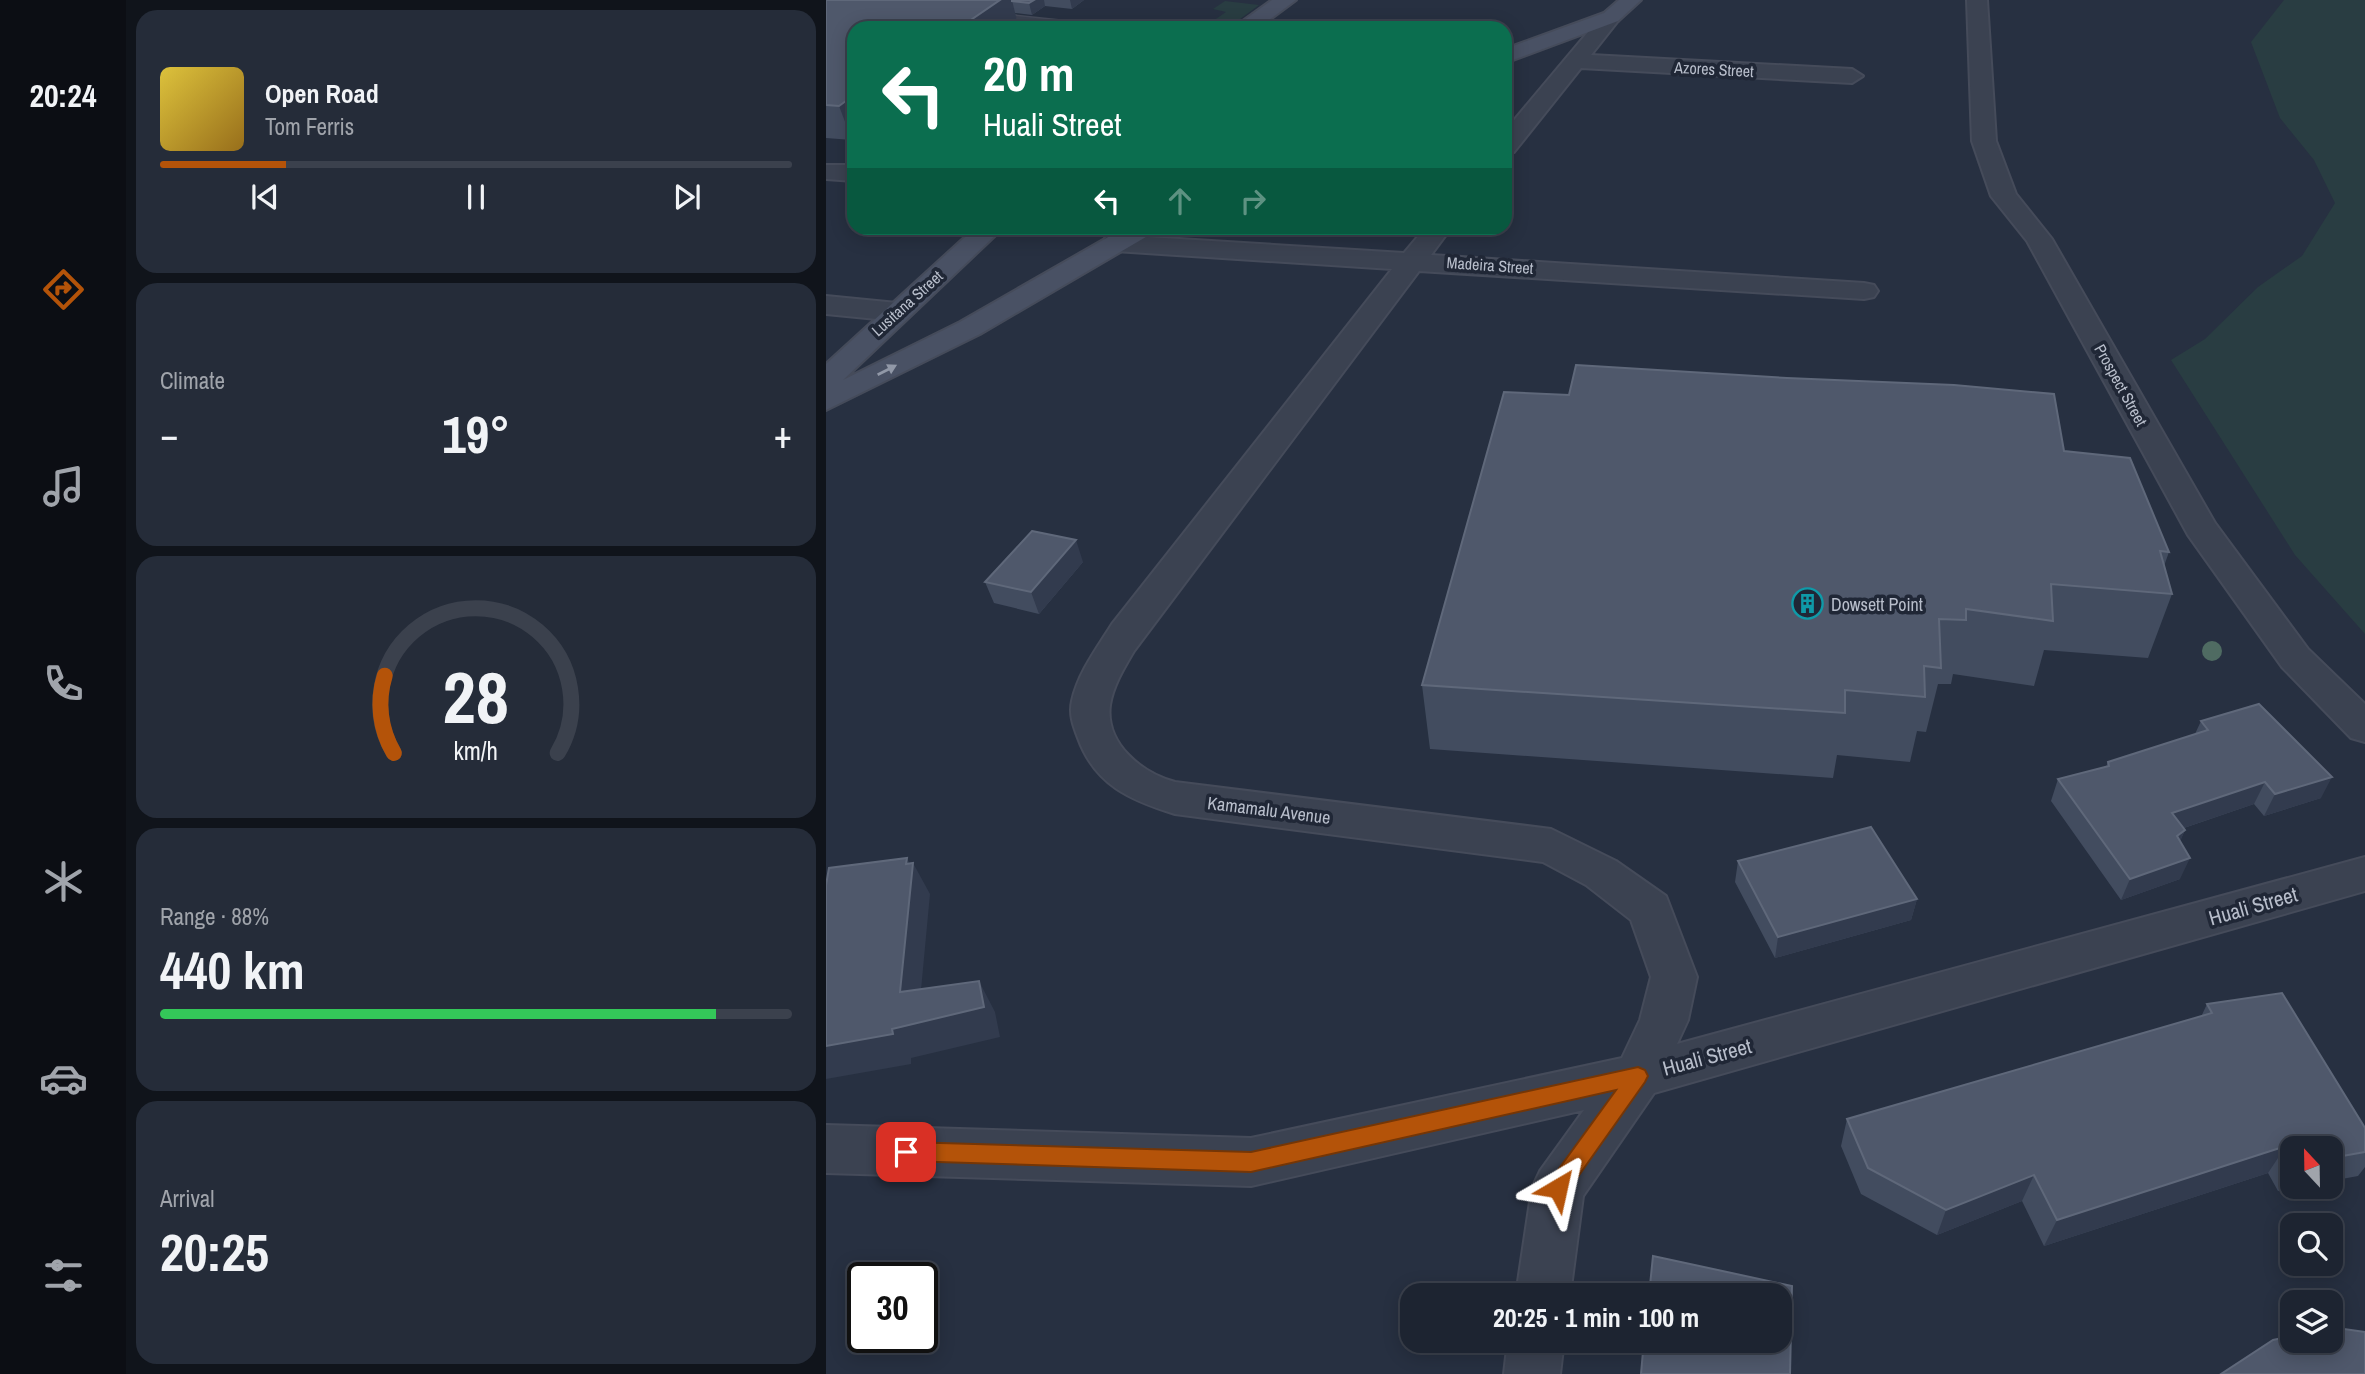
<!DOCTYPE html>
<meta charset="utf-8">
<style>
body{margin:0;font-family:"Archivo Narrow",sans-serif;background:#252c39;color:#f1f3f6;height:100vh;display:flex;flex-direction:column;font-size:26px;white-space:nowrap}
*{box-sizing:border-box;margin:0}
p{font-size:23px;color:#a0a4ab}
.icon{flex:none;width:38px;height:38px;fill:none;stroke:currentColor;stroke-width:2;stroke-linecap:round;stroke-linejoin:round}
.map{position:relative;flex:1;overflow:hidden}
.drawer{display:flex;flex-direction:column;gap:10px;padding:10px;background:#10141b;width:700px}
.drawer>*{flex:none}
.banner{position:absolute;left:21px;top:21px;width:665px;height:214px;border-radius:21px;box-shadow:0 4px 18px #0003,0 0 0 2px #3b414d;background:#0b6e4f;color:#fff;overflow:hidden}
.needle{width:46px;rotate:338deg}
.controls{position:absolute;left:1454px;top:1136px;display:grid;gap:14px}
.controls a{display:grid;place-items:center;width:63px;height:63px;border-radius:14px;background:#1d2431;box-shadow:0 4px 18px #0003,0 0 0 2px #3b414d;font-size:35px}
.speed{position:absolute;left:21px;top:1262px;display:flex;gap:14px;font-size:35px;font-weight:700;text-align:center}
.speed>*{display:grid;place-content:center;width:91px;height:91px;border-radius:50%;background:#1d2431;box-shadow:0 4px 18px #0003,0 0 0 2px #3b414d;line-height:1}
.speed .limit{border:4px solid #111;border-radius:10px;background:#fff;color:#111}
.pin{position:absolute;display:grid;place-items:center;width:60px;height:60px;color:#fff;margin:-30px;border-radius:14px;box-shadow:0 4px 10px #0006}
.me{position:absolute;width:77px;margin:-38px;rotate:36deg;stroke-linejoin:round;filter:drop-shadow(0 0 5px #0008)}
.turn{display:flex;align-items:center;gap:24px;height:147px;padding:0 21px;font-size:32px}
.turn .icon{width:91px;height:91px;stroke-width:2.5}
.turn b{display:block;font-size:49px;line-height:60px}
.lanes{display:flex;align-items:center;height:66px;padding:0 21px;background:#0003;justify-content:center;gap:35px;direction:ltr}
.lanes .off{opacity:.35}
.big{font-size:52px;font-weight:700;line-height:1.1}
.drawer .card{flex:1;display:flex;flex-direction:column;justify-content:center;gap:10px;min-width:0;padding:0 24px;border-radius:21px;background:#252c39}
.drawer .dial{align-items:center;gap:0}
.dial svg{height:182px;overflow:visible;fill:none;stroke:#3b414d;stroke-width:7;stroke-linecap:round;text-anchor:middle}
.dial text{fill:#f1f3f6;stroke:none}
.song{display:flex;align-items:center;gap:21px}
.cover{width:84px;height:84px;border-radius:10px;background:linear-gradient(135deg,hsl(50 70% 55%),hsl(40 70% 35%))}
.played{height:7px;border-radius:4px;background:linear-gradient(90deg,#b45309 20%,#3b414d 20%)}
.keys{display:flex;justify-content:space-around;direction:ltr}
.heat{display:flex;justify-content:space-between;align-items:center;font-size:38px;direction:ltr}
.charge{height:10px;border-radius:5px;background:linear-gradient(90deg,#34c759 88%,#3b414d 0)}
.trip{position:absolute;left:574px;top:1283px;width:392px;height:70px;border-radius:21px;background:#1d2431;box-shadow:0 4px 18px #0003,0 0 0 2px #3b414d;font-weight:700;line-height:70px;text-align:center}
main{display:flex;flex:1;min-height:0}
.menu{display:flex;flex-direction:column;width:126px;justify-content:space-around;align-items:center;background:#0c0e14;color:#a0a4ab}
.menu .icon{width:49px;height:49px}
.menu .selected{color:#b45309}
.menu b{font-size:32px;color:#f1f3f6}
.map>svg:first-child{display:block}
.green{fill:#293d42}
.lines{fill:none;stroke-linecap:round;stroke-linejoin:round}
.lane-casing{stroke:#454b5a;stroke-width:3}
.street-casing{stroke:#454b5a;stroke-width:4}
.secondary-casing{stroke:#454b5a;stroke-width:4}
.lane{fill:#3b4251;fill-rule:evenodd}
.street{fill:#3b4251;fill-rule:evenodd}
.secondary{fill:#495164;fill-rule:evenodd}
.tree{fill:#4f6b62}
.wall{fill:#424c5f}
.shaded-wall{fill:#323b4e}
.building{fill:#4f586b;stroke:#5f687a;stroke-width:2}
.oneway{fill:#9198a7}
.route{fill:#b45309;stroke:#753606;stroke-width:2}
.labels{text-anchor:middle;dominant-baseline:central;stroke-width:7;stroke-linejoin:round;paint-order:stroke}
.far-street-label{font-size:16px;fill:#b8becb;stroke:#202736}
.poi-label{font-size:18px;fill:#b8becb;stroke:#202736;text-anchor:start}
.street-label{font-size:18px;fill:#b8becb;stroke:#202736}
.near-street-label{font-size:21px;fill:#b8becb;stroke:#202736}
</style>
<main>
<nav class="menu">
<b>20:24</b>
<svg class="icon selected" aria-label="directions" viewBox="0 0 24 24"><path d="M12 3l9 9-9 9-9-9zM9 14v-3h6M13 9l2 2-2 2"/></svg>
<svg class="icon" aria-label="music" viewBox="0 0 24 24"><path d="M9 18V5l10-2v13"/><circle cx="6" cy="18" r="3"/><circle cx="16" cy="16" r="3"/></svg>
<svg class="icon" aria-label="phone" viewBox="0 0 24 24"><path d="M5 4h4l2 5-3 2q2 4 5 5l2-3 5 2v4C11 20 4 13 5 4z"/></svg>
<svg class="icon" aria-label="climate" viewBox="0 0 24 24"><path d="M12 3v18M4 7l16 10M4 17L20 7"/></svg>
<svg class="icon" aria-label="car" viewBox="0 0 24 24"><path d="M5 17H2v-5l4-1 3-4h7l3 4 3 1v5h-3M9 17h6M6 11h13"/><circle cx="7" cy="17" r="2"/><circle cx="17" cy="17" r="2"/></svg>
<svg class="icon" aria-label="filters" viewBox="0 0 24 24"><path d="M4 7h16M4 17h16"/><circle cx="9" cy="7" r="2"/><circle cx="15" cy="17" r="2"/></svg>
</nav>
<section class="drawer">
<div class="card">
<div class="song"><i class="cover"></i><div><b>Open Road</b><p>Tom Ferris</p></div></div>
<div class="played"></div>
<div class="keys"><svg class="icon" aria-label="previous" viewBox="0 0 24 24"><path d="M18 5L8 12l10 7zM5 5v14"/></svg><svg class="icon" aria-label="pause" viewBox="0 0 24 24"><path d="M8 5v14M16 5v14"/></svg><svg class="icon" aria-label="next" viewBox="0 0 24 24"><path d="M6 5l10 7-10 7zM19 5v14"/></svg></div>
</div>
<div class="card"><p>Climate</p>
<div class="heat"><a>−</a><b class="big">19°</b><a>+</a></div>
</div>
<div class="card dial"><svg viewBox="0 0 100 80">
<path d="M14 69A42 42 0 1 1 86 69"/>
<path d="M14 69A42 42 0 0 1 10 35" stroke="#b45309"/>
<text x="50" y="56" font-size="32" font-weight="700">28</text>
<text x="50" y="72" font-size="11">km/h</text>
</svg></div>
<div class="card"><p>Range · 88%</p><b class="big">440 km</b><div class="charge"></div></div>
<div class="card"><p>Arrival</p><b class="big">20:25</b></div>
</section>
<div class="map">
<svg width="1539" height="1374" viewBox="0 0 1539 1374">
<rect width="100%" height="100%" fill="#273041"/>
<path class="green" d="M1458 0H1539V634L1469 555 1345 360 1379 339 1432 287 1476 256 1509 203 1488 160 1454 118 1425 42Z
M399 1 433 5 402 28H377L400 12 387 9Z"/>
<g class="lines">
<defs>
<path id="lane" d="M163 13 275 25 281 28H243L159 18 157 16Z"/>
<path id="street" d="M1141 0H1161L1170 141 1190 194 1226 239 1389 523 1482 649 1539 704V742L1525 738 1456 667 1362 535 1201 241 1165 196 1146 141Z
M785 11 795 17 765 55 1026 69 1037 76 1026 83 755 68 688 152 679 154V131L778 13Z
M0 165H28V181L0 179Z
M599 228H625L605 255 1038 283 1048 285 1052 291 1048 297 1038 299 593 271 308 651C298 668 287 686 284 705 279 744 316 773 349 782L725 829 790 861 840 896 871 977 862 1020 851 1044 1539 857V891L828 1093 757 1196 744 1295H690L706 1188 714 1171 758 1110 425 1186 0 1173V1125L425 1138 796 1058 814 1020 825 977 805 920 760 885 717 862 349 814C304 800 269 785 252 738 247 725 243 714 246 701 252 673 271 648 286 624L566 269 289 251 280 249 276 243 280 237 289 235 578 253Z
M0 296 71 303 81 306 85 312 81 318 71 321 0 314Z
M682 1340H738L734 1374H678Z"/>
<path id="secondary" d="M446 0H470L432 28H407Z
M793 0H815L792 21 679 63V49L778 13Z
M149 228H177L17 380 134 322 298 228H329L325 234 154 334 0 410V364Z"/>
</defs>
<use href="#lane" class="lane-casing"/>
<use href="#street" class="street-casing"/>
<use href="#secondary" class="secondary-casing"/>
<use href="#lane" class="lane"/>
<use href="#street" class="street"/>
<use href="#secondary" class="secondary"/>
</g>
<circle class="tree" cx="1386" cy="651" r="10"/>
<path class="wall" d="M0 0H258L246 9 219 6 206 15 189 13 192 25 188 28H28L26 140 0 138Z
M1238 451 1343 552 1338 566 1346 594 1322 658 1218 650 1208 686 1127 674 1125 684H1112L1100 732 1091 731 1084 762 1011 755 1007 778 604 749 596 685Z
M257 562 213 614 168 603 159 582Z
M1375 721 1495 798 1438 816 1428 804 1358 828 1359 830 1354 841V879L1295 900 1225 801 1232 779 1280 767 1282 762 1369 734Z
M912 861 1091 899 1085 920 949 958 909 882Z
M1381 1004 1539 1128V1167L1532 1176 1505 1181V1148H1466V1186H1476L1452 1191 1442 1173 1218 1246 1196 1201 1111 1235 1035 1194 1015 1146 1021 1119 1375 1017Z"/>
<path class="shaded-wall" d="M174 0H186L192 25 188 28H133Z
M208 0H218L219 6 206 15 203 3Z
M244 0H258L246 9Z
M28 95V139L26 140 13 106Z
M250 540 257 562 213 614 205 592Z
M1506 777 1495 798 1438 816 1449 794Z
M1439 782 1428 804 1337 835 1346 813Z
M1359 830 1350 851 1351 836Z
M81 858 87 870V863L104 894 92 1022 74 992Z
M1364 858 1354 879 1295 900 1304 879Z
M1091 899 1085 920 949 958 952 937Z
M153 981 169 1012 174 1037 85 1058V1064L0 1079V1046L66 1029Z
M1460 1146 1442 1173 1218 1246 1231 1220Z
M1208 1175 1196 1201 1111 1235 1120 1210Z"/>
<path class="building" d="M0 0H174L133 28H28V95L13 106 0 105Z
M186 0H208L203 3 186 1Z
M750 365 961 378 1128 385 1228 394 1238 451 1304 458 1343 552 1334 551 1346 594 1225 584 1227 621 1140 609V620L1113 619 1115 668 1098 666 1099 697 1019 690V713L596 685 678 392 743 395Z
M206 531 250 540 205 592 159 582Z
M1433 704 1506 777 1449 794 1439 782 1346 813 1359 830 1351 836 1364 858 1304 879 1232 779 1283 766 1282 762 1382 730 1375 721Z
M1045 827 1091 899 952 937 912 861Z
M81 858 80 864 87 863 74 992 153 981 158 1007 66 1029 67 1034 0 1046V885L3 868Z
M1456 993 1539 1128V1152L1505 1158V1148H1466V1159L1460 1146 1231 1220 1208 1175 1120 1210 1042 1168 1021 1119 1386 1013 1381 1004Z
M827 1256 966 1286 964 1374H815L818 1340H954V1295H823Z
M1511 1328 1539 1332V1374H1395L1447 1340 1466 1336V1340H1505V1329Z"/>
<defs><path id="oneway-solid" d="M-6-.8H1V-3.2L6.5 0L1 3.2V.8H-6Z" transform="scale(1.75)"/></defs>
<use class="oneway" href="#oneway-solid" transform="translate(61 370) rotate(-27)"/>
<path class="route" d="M812 1067 819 1070 822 1076 819 1082 739 1195 732 1198 724 1195 721 1188 724 1181 790 1090 425 1172 80 1161 72 1158 69 1152 72 1145 80 1142 425 1152Z"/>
<defs>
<symbol id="building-ring" viewBox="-11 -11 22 22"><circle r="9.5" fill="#202736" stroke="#0f9aa8" stroke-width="1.5"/><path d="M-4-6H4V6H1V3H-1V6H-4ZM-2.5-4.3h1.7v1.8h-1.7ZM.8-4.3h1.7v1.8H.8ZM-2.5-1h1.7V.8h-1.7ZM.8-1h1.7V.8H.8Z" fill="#0f9aa8"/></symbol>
</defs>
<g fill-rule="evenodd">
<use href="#building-ring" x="964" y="586" width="35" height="35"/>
</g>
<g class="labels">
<g class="far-street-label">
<text transform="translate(888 69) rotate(3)">Azores Street</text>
<text transform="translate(664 265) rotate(4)">Madeira Street</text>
<text transform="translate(81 303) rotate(-42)">Lusitana Street</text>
<text transform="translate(1295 385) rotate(61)">Prospect Street</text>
</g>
<g class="poi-label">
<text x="1005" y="604">Dowsett Point</text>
</g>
<g class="street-label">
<text transform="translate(443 810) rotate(7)">Kamamalu Avenue</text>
</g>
<g class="near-street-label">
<text transform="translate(1427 906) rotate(-16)">Huali Street</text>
<text transform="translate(881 1057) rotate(-15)">Huali Street</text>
</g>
</g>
</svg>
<div class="controls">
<a><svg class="needle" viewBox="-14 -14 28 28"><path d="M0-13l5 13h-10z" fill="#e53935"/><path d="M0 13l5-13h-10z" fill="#a0a4ab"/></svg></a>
<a><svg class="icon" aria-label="search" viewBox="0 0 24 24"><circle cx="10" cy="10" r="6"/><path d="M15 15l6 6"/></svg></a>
<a><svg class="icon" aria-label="layers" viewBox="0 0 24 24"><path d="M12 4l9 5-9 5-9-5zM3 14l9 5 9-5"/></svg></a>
</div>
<div class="speed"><div class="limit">30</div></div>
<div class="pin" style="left:80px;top:1152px;background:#d93025"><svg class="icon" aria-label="arrive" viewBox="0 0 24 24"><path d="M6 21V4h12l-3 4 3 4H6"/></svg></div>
<svg class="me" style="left:732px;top:1188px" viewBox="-20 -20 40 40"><path d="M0-17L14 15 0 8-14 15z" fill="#b45309" stroke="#fff" stroke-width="4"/></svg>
<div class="trip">20:25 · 1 min · 100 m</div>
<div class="banner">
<div class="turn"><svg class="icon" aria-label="left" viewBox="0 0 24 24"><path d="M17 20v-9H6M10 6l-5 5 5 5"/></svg><div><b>20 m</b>Huali Street</div></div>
<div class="lanes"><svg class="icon" aria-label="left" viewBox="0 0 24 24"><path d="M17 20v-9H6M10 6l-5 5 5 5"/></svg><svg class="icon off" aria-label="ahead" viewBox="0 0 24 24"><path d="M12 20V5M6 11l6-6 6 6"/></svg><svg class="icon off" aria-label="right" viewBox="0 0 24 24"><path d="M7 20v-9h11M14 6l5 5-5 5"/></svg></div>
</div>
</div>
</main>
